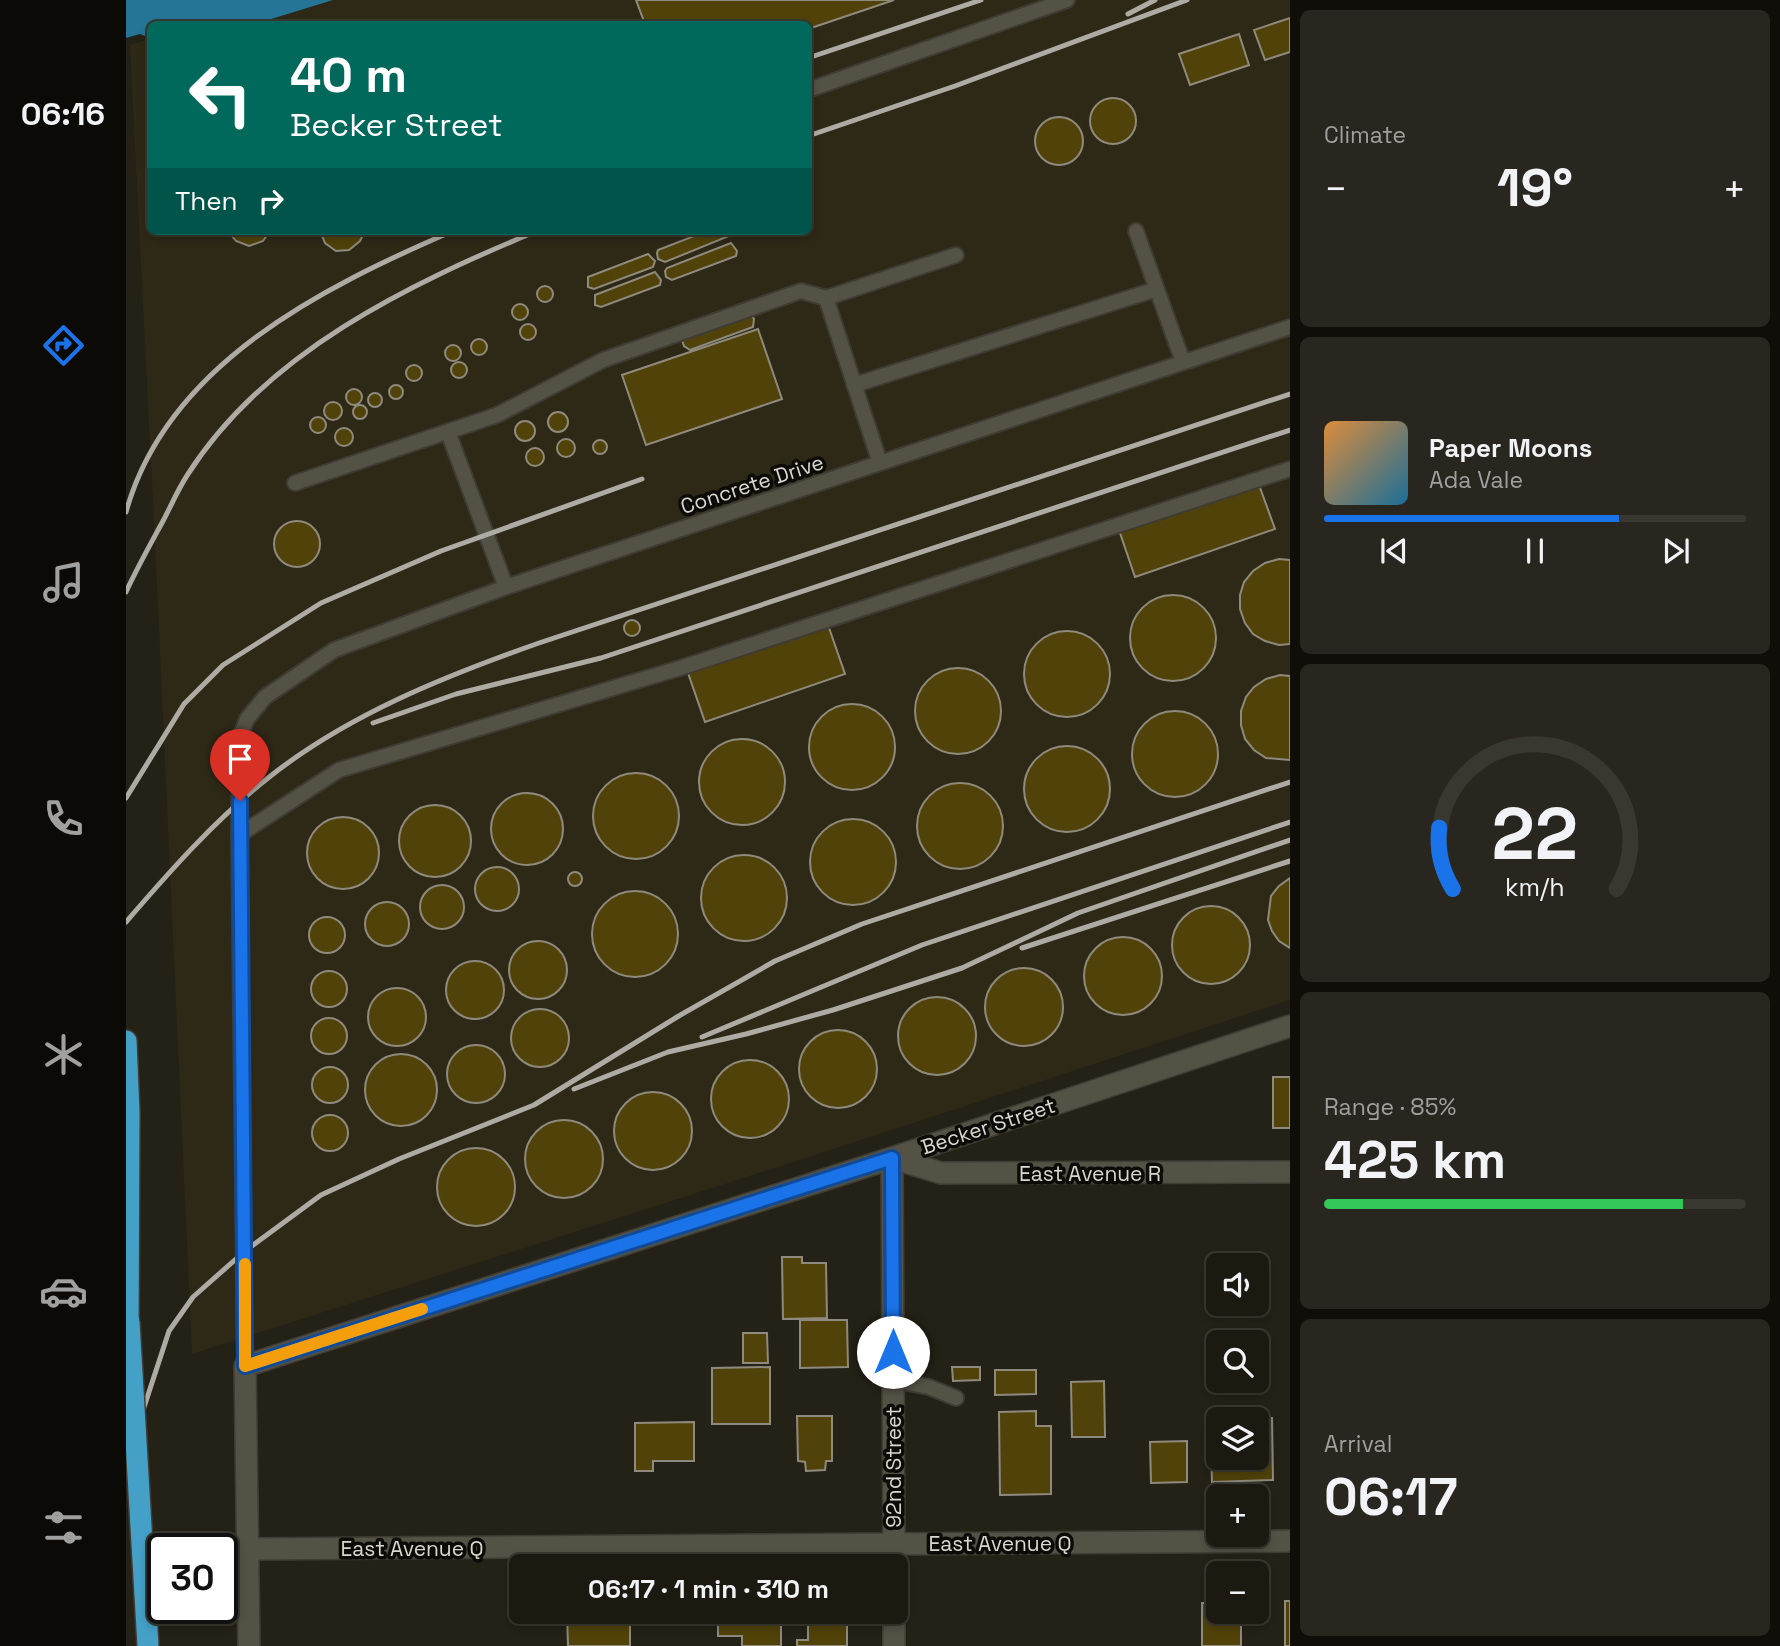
<!DOCTYPE html>
<meta charset="utf-8">
<style>
body{margin:0;font-family:"Space Grotesk",sans-serif;background:#28261e;color:#f1f3f6;height:100vh;display:flex;flex-direction:column;font-size:26px;white-space:nowrap}
*{box-sizing:border-box;margin:0}
p{font-size:23px;color:#a0a09f}
.icon{flex:none;width:38px;height:38px;fill:none;stroke:currentColor;stroke-width:2;stroke-linecap:round;stroke-linejoin:round}
.map{position:relative;flex:1;overflow:hidden}
.details{display:flex;flex-direction:column;gap:10px;padding:10px;background:#0f0e09;width:490px}
.details>*{flex:none}
.guide{position:absolute;left:21px;top:21px;width:665px;height:214px;border-radius:10px;box-shadow:0 4px 10px #0003,0 0 0 2px #393830;background:#00695c;color:#fff;overflow:hidden}
.controls{position:absolute;left:1080px;top:1253px;display:grid;gap:14px}
.controls a{display:grid;place-items:center;width:63px;height:63px;border-radius:10px;background:#1b1910;box-shadow:0 4px 10px #0003,0 0 0 2px #393830;font-size:35px}
.speed{position:absolute;left:21px;top:1533px;display:flex;gap:14px;font-size:35px;font-weight:700;text-align:center}
.speed>*{display:grid;place-content:center;width:91px;height:91px;border-radius:50%;background:#1b1910;box-shadow:0 4px 10px #0003,0 0 0 2px #393830;line-height:1}
.speed .limit{border:4px solid #111;border-radius:10px;background:#fff;color:#111}
.pin{position:absolute;display:grid;place-items:center;width:60px;height:60px;color:#fff;margin:-72px -30px;border-radius:50% 50% 50% 0;rotate:-45deg;box-shadow:0 0 7px #0007}
.pin .icon{rotate:45deg}
.me{position:absolute;width:77px;margin:-38px;rotate:0deg;stroke-linejoin:round;filter:drop-shadow(0 0 5px #0008)}
.turn{display:flex;align-items:center;gap:24px;height:147px;padding:0 28px;font-size:32px}
.turn .icon{width:91px;height:91px;stroke-width:2.5}
.turn b{display:block;font-size:49px;line-height:60px}
.then{display:flex;align-items:center;height:66px;padding:0 28px;background:#0003;gap:14px;font-size:26px}
.big{font-size:52px;font-weight:700;line-height:1.1}
.details .widget{flex:1;display:flex;flex-direction:column;justify-content:center;gap:10px;min-width:0;padding:0 24px;border-radius:10px;background:#28261e}
.details .dial{align-items:center;gap:0}
.dial svg{height:182px;overflow:visible;fill:none;stroke:#393830;stroke-width:7;stroke-linecap:round;text-anchor:middle}
.dial text{fill:#f1f3f6;stroke:none}
.song{display:flex;align-items:center;gap:21px}
.cover{width:84px;height:84px;border-radius:10px;background:linear-gradient(135deg,hsl(30 70% 55%),hsl(200 70% 35%))}
.played{height:7px;border-radius:4px;background:linear-gradient(90deg,#1a73e8 70%,#393830 70%)}
.keys{display:flex;justify-content:space-around;direction:ltr}
.heat{display:flex;justify-content:space-between;align-items:center;font-size:38px;direction:ltr}
.charge{height:10px;border-radius:5px;background:linear-gradient(90deg,#34c759 85%,#393830 0)}
.trip{position:absolute;left:383px;top:1554px;width:399px;height:70px;border-radius:10px;background:#1b1910;box-shadow:0 4px 10px #0003,0 0 0 2px #393830;font-weight:700;line-height:70px;text-align:center}
main{display:flex;flex:1;min-height:0}
.tabs{display:flex;flex-direction:column;width:126px;justify-content:space-around;align-items:center;background:#0b0a06;color:#a0a09f}
.tabs .icon{width:49px;height:49px}
.tabs .current{color:#1a73e8}
.tabs b{font-size:32px;color:#f1f3f6}
.map>svg:first-child{display:block}
.built{fill:#2e2817}
.water{fill:#257597}
.building{fill:#514209;stroke:#8e8a7d;stroke-width:2;fill-rule:evenodd}
.lines{fill:none;stroke-linecap:round;stroke-linejoin:round}
.lane-casing{stroke:#3f3c34;stroke-width:18}
.street-casing{stroke:#3f3c34;stroke-width:24}
.highway-casing{stroke:#3f3c34;stroke-width:24}
.lane{stroke:#545145;stroke-width:14}
.street{stroke:#545145;stroke-width:21}
.highway{stroke:#45a0c8;stroke-width:21}
.rail{stroke:#adaba3;stroke-width:5}
.highway-bridge-casing{stroke:#3f3c34;stroke-width:24;stroke-linecap:butt}
.highway-bridge{stroke:#45a0c8;stroke-width:21}
.route-casing{stroke:#114b97;stroke-width:18}
.route{stroke:#1a73e8;stroke-width:12}
.slow{stroke:#f59e0b;stroke-width:12}
.labels{text-anchor:middle;dominant-baseline:central;stroke-width:7;stroke-linejoin:round;paint-order:stroke}
.street-label{font-size:21px;fill:#d9d7d0;stroke:#0c0b07}
</style>
<main>
<nav class="tabs">
<b>06:16</b>
<svg class="icon current" aria-label="directions" viewBox="0 0 24 24"><path d="M12 3l9 9-9 9-9-9zM9 14v-3h6M13 9l2 2-2 2"/></svg>
<svg class="icon" aria-label="music" viewBox="0 0 24 24"><path d="M9 18V5l10-2v13"/><circle cx="6" cy="18" r="3"/><circle cx="16" cy="16" r="3"/></svg>
<svg class="icon" aria-label="phone" viewBox="0 0 24 24"><path d="M5 4h4l2 5-3 2q2 4 5 5l2-3 5 2v4C11 20 4 13 5 4z"/></svg>
<svg class="icon" aria-label="climate" viewBox="0 0 24 24"><path d="M12 3v18M4 7l16 10M4 17L20 7"/></svg>
<svg class="icon" aria-label="car" viewBox="0 0 24 24"><path d="M5 17H2v-5l4-1 3-4h7l3 4 3 1v5h-3M9 17h6M6 11h13"/><circle cx="7" cy="17" r="2"/><circle cx="17" cy="17" r="2"/></svg>
<svg class="icon" aria-label="filters" viewBox="0 0 24 24"><path d="M4 7h16M4 17h16"/><circle cx="9" cy="7" r="2"/><circle cx="15" cy="17" r="2"/></svg>
</nav>
<div class="map">
<svg width="1164" height="1646" viewBox="0 0 1164 1646">
<rect width="100%" height="100%" fill="#242116"/>
<path class="built" d="M152 0H1164V1000L649 1168 66 1354 29 543 4 45 24 39V231H682V24H72Z"/>
<path class="water" d="M0 0H207L129 24H24V38L14 34 0 38Z"/>
<path class="building" d="M510 0H768L682 29V24H519Z
M1164 18V52L1139 60 1128 30Z
M1113 34 1123 65 1064 85 1053 54Z
M964 121a23 23 0 1 1 46 0a23 23 0 1 1-46 0Z
M909 141a24 24 0 1 1 48 0a24 24 0 1 1-48 0Z
M102 231H144L137 241 123 246 110 241Z
M194 231H237V235L234 241 223 250 210 251 199 243Z
M581 231H602L603 236 539 262 532 259 531 253 532 250Z
M605 243 611 251 610 256 546 280 540 277 539 271 541 268Z
M522 254 529 261 527 267 468 289 462 287V277Z
M529 272 535 280 534 285 475 307 469 305V295Z
M411 294a8 8 0 1 1 16 0a8 8 0 1 1-16 0Z
M386 312a8 8 0 1 1 16 0a8 8 0 1 1-16 0Z
M625 314 628 319 627 327 564 350 558 346 556 340Z
M394 332a8 8 0 1 1 16 0a8 8 0 1 1-16 0Z
M632 329 656 399 520 445 496 375Z
M345 347a8 8 0 1 1 16 0a8 8 0 1 1-16 0Z
M319 353a8 8 0 1 1 16 0a8 8 0 1 1-16 0Z
M325 370a8 8 0 1 1 16 0a8 8 0 1 1-16 0Z
M280 373a8 8 0 1 1 16 0a8 8 0 1 1-16 0Z
M263 392a7 7 0 1 1 14 0a7 7 0 1 1-14 0Z
M220 397a8 8 0 1 1 16 0a8 8 0 1 1-16 0Z
M242 400a7 7 0 1 1 14 0a7 7 0 1 1-14 0Z
M198 411a9 9 0 1 1 18 0a9 9 0 1 1-18 0Z
M227 412a7 7 0 1 1 14 0a7 7 0 1 1-14 0Z
M422 422a10 10 0 1 1 20 0a10 10 0 1 1-20 0Z
M184 425a8 8 0 1 1 16 0a8 8 0 1 1-16 0Z
M389 431a10 10 0 1 1 20 0a10 10 0 1 1-20 0Z
M209 437a9 9 0 1 1 18 0a9 9 0 1 1-18 0Z
M431 448a9 9 0 1 1 18 0a9 9 0 1 1-18 0Z
M467 447a7 7 0 1 1 14 0a7 7 0 1 1-14 0Z
M400 457a9 9 0 1 1 18 0a9 9 0 1 1-18 0Z
M1132 482 1149 529 1009 577 993 530Z
M148 544a23 23 0 1 1 46 0a23 23 0 1 1-46 0Z
M1153 559 1164 560V644L1153 645 1139 641 1127 634 1119 623 1114 609V595L1118 582 1127 571 1139 563Z
M1004 638a43 43 0 1 1 86 0a43 43 0 1 1-86 0Z
M498 628a8 8 0 1 1 16 0a8 8 0 1 1-16 0Z
M701 622 719 674 579 722 561 670Z
M898 674a43 43 0 1 1 86 0a43 43 0 1 1-86 0Z
M789 711a43 43 0 1 1 86 0a43 43 0 1 1-86 0Z
M1154 675 1164 676V760L1140 758 1128 750 1119 739 1115 725V711L1120 697 1128 687 1140 679Z
M683 747a43 43 0 1 1 86 0a43 43 0 1 1-86 0Z
M1006 754a43 43 0 1 1 86 0a43 43 0 1 1-86 0Z
M573 782a43 43 0 1 1 86 0a43 43 0 1 1-86 0Z
M898 789a43 43 0 1 1 86 0a43 43 0 1 1-86 0Z
M467 816a43 43 0 1 1 86 0a43 43 0 1 1-86 0Z
M791 826a43 43 0 1 1 86 0a43 43 0 1 1-86 0Z
M365 829a36 36 0 1 1 72 0a36 36 0 1 1-72 0Z
M273 841a36 36 0 1 1 72 0a36 36 0 1 1-72 0Z
M181 853a36 36 0 1 1 72 0a36 36 0 1 1-72 0Z
M684 862a43 43 0 1 1 86 0a43 43 0 1 1-86 0Z
M575 898a43 43 0 1 1 86 0a43 43 0 1 1-86 0Z
M349 889a22 22 0 1 1 44 0a22 22 0 1 1-44 0Z
M442 879a7 7 0 1 1 14 0a7 7 0 1 1-14 0Z
M1164 878V948L1153 941 1146 931 1142 920 1145 896 1153 886Z
M294 907a22 22 0 1 1 44 0a22 22 0 1 1-44 0Z
M466 934a43 43 0 1 1 86 0a43 43 0 1 1-86 0Z
M239 924a22 22 0 1 1 44 0a22 22 0 1 1-44 0Z
M1046 945a39 39 0 1 1 78 0a39 39 0 1 1-78 0Z
M183 935a18 18 0 1 1 36 0a18 18 0 1 1-36 0Z
M958 976a39 39 0 1 1 78 0a39 39 0 1 1-78 0Z
M383 970a29 29 0 1 1 58 0a29 29 0 1 1-58 0Z
M320 990a29 29 0 1 1 58 0a29 29 0 1 1-58 0Z
M859 1007a39 39 0 1 1 78 0a39 39 0 1 1-78 0Z
M185 989a18 18 0 1 1 36 0a18 18 0 1 1-36 0Z
M242 1017a29 29 0 1 1 58 0a29 29 0 1 1-58 0Z
M772 1036a39 39 0 1 1 78 0a39 39 0 1 1-78 0Z
M385 1038a29 29 0 1 1 58 0a29 29 0 1 1-58 0Z
M185 1036a18 18 0 1 1 36 0a18 18 0 1 1-36 0Z
M673 1069a39 39 0 1 1 78 0a39 39 0 1 1-78 0Z
M321 1074a29 29 0 1 1 58 0a29 29 0 1 1-58 0Z
M239 1090a36 36 0 1 1 72 0a36 36 0 1 1-72 0Z
M585 1099a39 39 0 1 1 78 0a39 39 0 1 1-78 0Z
M186 1085a18 18 0 1 1 36 0a18 18 0 1 1-36 0Z
M1147 1077H1164V1128H1147Z
M488 1131a39 39 0 1 1 78 0a39 39 0 1 1-78 0Z
M186 1133a18 18 0 1 1 36 0a18 18 0 1 1-36 0Z
M399 1159a39 39 0 1 1 78 0a39 39 0 1 1-78 0Z
M311 1187a39 39 0 1 1 78 0a39 39 0 1 1-78 0Z
M656 1257H676V1263H700L701 1318 657 1319Z
M674 1320H721L722 1367 674 1368Z
M617 1333H641L642 1363H617Z
M644 1367V1424H586V1368Z
M826 1367H854V1380L827 1381Z
M869 1370H910V1394L869 1395Z
M978 1381 979 1437H946L945 1382Z
M910 1411V1426H925V1494L874 1495 873 1412Z
M671 1416H706V1461H700L699 1470 680 1471 679 1462 672 1461Z
M1146 1418 1147 1480 1086 1482 1084 1419ZM1092 1419H1130V1458H1092Z
M568 1422V1461H527V1471H509V1423Z
M1061 1441V1482L1025 1483 1024 1442Z
M1159 1601H1164V1646H1159Z
M1076 1603H1090L1092 1612H1115V1646H1076Z
M441 1612H504V1646H442Z
M592 1612H655V1646H616V1636H592Z
M682 1612H721V1646H671V1640H682Z"/>
<g class="lines">
<defs>
<path id="lane" d="M682 90 941 0
M1010 231 1057 362
M700 298 754 463
M728 385 1031 289
M322 432 380 587
M169 483 371 415 477 360 675 291 700 298 830 255
M113 835 213 770 554 668 1164 469
M119 1366 113 835 114 737 121 719 139 697 208 650 380 587 1164 327
M767 1380 803 1387 830 1398"/>
<path id="street" d="M122 1549 1164 1541
M768 1566 766 1158 815 1173 1164 1172
M768 1612V1646
M123 1646 119 1366 766 1158 1164 1026"/>
<path id="highway" d="M0 1041 3 1112 2 1338"/>
</defs>
<use href="#lane" class="lane-casing"/>
<use href="#street" class="street-casing"/>
<use href="#highway" class="highway-casing"/>
<use href="#lane" class="lane"/>
<use href="#street" class="street"/>
<use href="#highway" class="highway"/>
<path class="rail" d="M1002 14 1029 0
M682 58 855 0
M682 136 829 86 1061 0
M0 512C41 364 197 287 327 231
M0 592C11 568 24 545 37 521 45 506 52 489 62 474 140 352 283 284 411 231
M247 723 330 694 475 658 1164 430
M0 798 58 704 97 665 195 603 315 551 516 479
M0 922C44 871 89 820 142 778 221 715 319 676 413 643L1164 394
M896 948 1164 861
M576 1037 796 945 1164 822
M448 1089 542 1052 620 1034 707 1010 836 968 952 913 1164 840
M0 1462 43 1331 67 1297 119 1251 195 1195 273 1159 408 1105 551 1017 649 961 736 924 1164 782"/>
<defs>
<path id="highway-bridge" d="M3 1322 22 1646"/>
</defs>
<use href="#highway-bridge" class="highway-bridge-casing"/>
<use href="#highway-bridge" class="highway-bridge"/>
</g>
<g class="lines">
<defs>
<path id="route" d="M114 801 119 1366 766 1158 767 1352"/>
</defs>
<use href="#route" class="route-casing"/>
<use href="#route" class="route"/>
<path class="slow" d="M119 1264V1366L296 1309"/>
</g>
<g class="labels">
<g class="street-label">
<text transform="translate(626 484) rotate(-18)">Concrete Drive</text>
<text transform="translate(862 1126) rotate(-18)">Becker Street</text>
<text x="964" y="1173">East Avenue R</text>
<text transform="translate(767 1467) rotate(-90)">92nd Street</text>
<text x="874" y="1543">East Avenue Q</text>
<text x="286" y="1548">East Avenue Q</text>
</g>
</g>
</svg>
<div class="controls">
<a><svg class="icon" aria-label="sound" viewBox="0 0 24 24"><path d="M4 9h4l5-4v14l-5-4H4zM17 9q2 3 0 6"/></svg></a>
<a><svg class="icon" aria-label="search" viewBox="0 0 24 24"><circle cx="10" cy="10" r="6"/><path d="M15 15l6 6"/></svg></a>
<a><svg class="icon" aria-label="layers" viewBox="0 0 24 24"><path d="M12 4l9 5-9 5-9-5zM3 14l9 5 9-5"/></svg></a>
<a>+</a>
<a>−</a>
</div>
<div class="speed"><div class="limit">30</div></div>
<div class="pin" style="left:114px;top:801px;background:#d93025"><svg class="icon" aria-label="arrive" viewBox="0 0 24 24"><path d="M6 21V4h12l-3 4 3 4H6"/></svg></div>
<svg class="me" style="left:767px;top:1352px" viewBox="-20 -20 40 40"><circle r="19" fill="#fff"/><path d="M0-13L10 11 0 6-10 11z" fill="#1a73e8"/></svg>
<div class="trip">06:17 · 1 min · 310 m</div>
<div class="guide">
<div class="turn"><svg class="icon" aria-label="left" viewBox="0 0 24 24"><path d="M17 20v-9H6M10 6l-5 5 5 5"/></svg><div><b>40 m</b>Becker Street</div></div>
<div class="then">Then<svg class="icon" aria-label="right" viewBox="0 0 24 24"><path d="M7 20v-9h11M14 6l5 5-5 5"/></svg></div>
</div>
</div>
<section class="details">
<div class="widget"><p>Climate</p>
<div class="heat"><a>−</a><b class="big">19°</b><a>+</a></div>
</div>
<div class="widget">
<div class="song"><i class="cover"></i><div><b>Paper Moons</b><p>Ada Vale</p></div></div>
<div class="played"></div>
<div class="keys"><svg class="icon" aria-label="previous" viewBox="0 0 24 24"><path d="M18 5L8 12l10 7zM5 5v14"/></svg><svg class="icon" aria-label="pause" viewBox="0 0 24 24"><path d="M8 5v14M16 5v14"/></svg><svg class="icon" aria-label="next" viewBox="0 0 24 24"><path d="M6 5l10 7-10 7zM19 5v14"/></svg></div>
</div>
<div class="widget dial"><svg viewBox="0 0 100 80">
<path d="M14 69A42 42 0 1 1 86 69"/>
<path d="M14 69A42 42 0 0 1 8 42" stroke="#1a73e8"/>
<text x="50" y="56" font-size="32" font-weight="700">22</text>
<text x="50" y="72" font-size="11">km/h</text>
</svg></div>
<div class="widget"><p>Range · 85%</p><b class="big">425 km</b><div class="charge"></div></div>
<div class="widget"><p>Arrival</p><b class="big">06:17</b></div>
</section>
</main>
